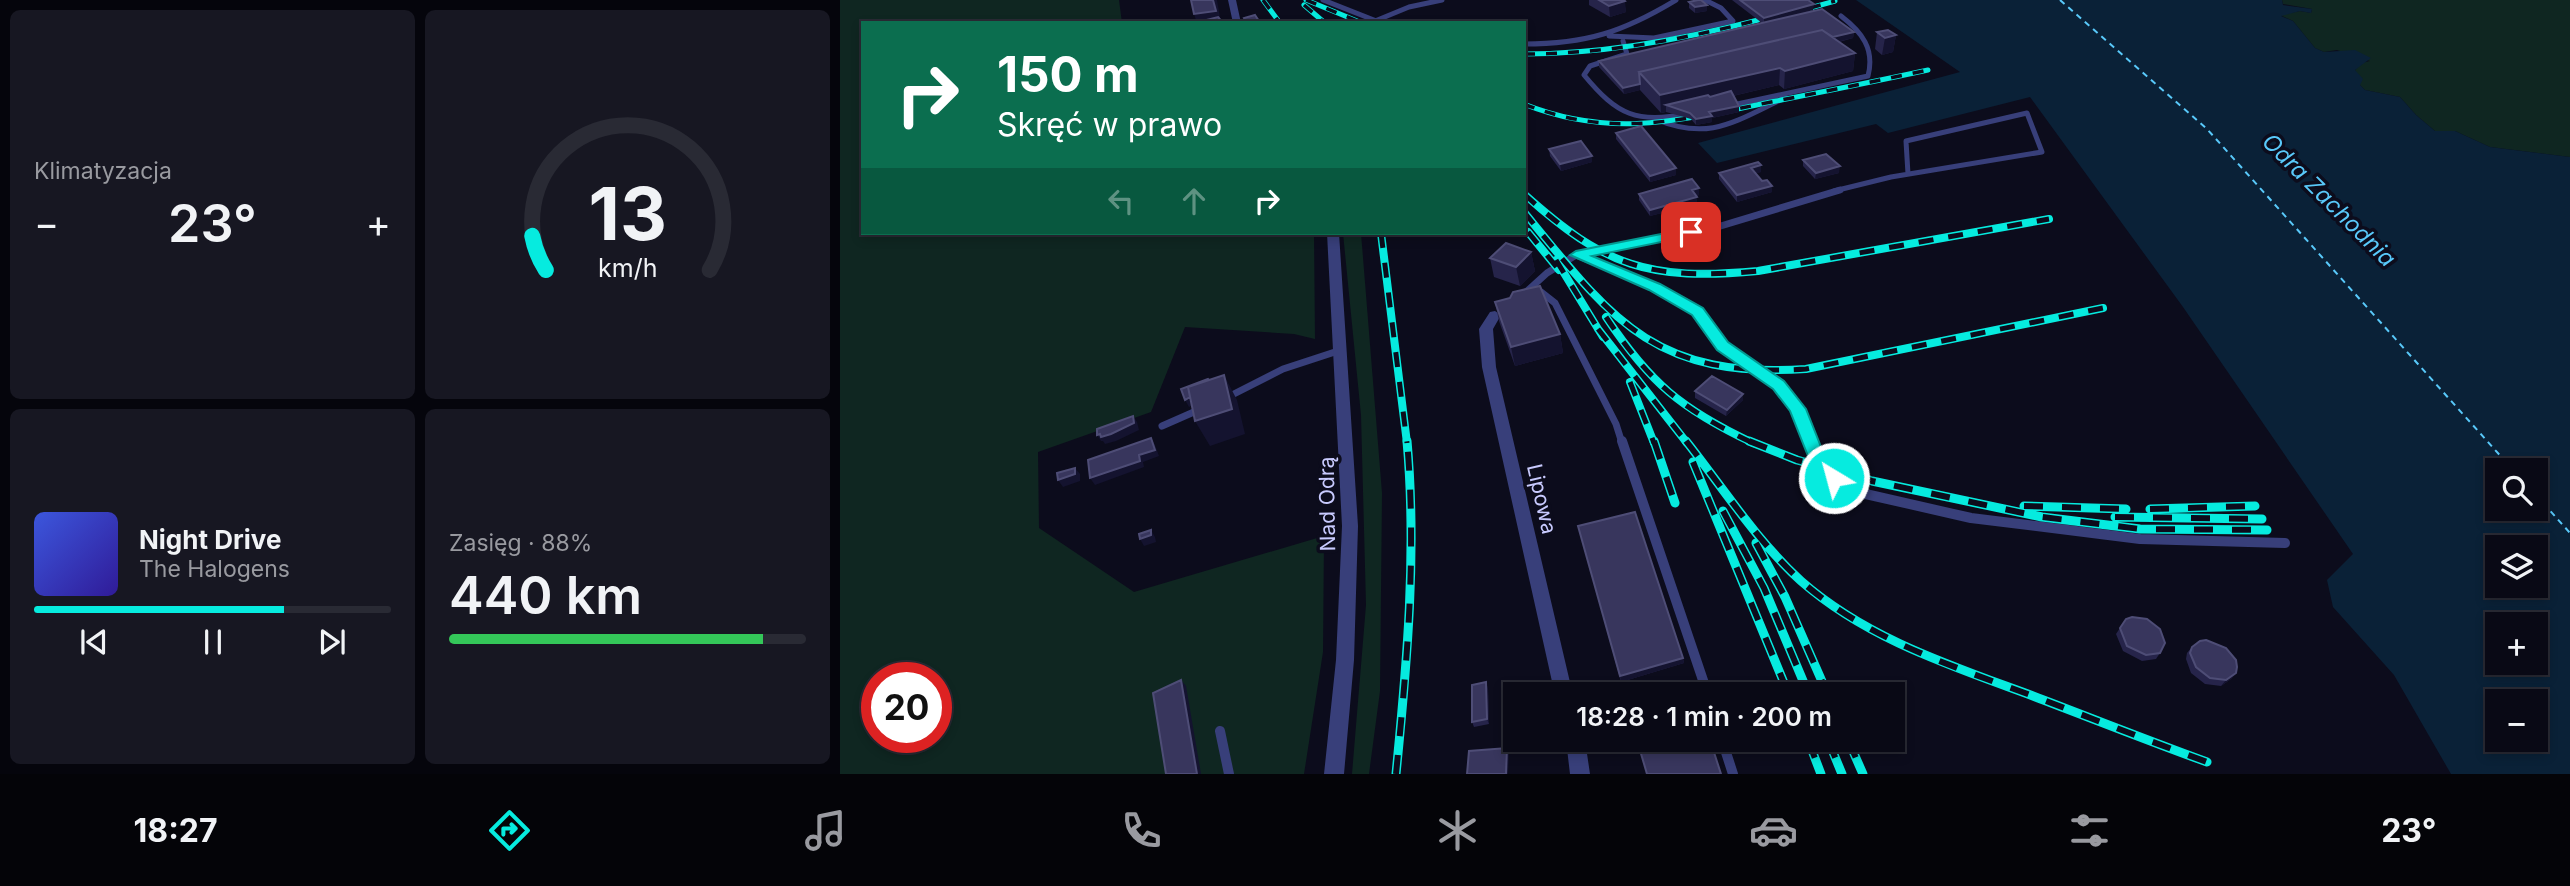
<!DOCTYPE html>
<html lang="pl">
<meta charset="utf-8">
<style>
body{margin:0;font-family:Inter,sans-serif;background:#171722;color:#f1f3f6;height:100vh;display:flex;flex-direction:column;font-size:26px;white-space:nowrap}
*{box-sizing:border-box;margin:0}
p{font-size:23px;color:#999aa0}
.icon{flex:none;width:38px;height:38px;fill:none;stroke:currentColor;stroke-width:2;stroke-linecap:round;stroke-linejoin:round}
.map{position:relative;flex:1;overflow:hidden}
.side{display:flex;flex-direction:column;gap:10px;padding:10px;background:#05050c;width:840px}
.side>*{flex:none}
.banner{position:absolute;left:21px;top:21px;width:665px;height:214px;border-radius:0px;box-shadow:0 4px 10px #0003,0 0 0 2px #292a34;background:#0b6e4f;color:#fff;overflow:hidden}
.controls{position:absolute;left:1645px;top:458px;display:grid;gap:14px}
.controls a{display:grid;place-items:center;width:63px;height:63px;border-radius:0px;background:#090915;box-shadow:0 4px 10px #0003,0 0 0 2px #292a34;font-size:35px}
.speed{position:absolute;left:21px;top:662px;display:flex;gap:14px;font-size:35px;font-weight:700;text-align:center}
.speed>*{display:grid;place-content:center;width:91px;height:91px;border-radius:50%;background:#090915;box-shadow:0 4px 10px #0003,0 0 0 2px #292a34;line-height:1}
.speed .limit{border:10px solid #d22;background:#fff;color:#111}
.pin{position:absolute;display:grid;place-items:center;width:60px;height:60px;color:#fff;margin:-30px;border-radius:14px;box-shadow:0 4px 10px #0006}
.me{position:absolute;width:77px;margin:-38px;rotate:323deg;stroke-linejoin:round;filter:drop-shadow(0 0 5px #0008)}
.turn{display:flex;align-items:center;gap:24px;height:147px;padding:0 21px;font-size:32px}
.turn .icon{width:91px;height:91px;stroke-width:2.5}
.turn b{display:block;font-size:49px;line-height:60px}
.lanes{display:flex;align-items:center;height:66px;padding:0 21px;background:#0003;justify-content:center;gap:35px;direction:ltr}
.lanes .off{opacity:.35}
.big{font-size:52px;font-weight:600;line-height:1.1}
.side .card{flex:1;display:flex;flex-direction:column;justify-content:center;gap:10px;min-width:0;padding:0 24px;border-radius:10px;background:#171722}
.side .dial{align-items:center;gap:0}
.dial svg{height:182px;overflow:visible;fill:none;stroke:#292a34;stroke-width:7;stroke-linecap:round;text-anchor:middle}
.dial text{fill:#f1f3f6;stroke:none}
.song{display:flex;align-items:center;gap:21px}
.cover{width:84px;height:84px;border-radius:10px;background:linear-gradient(135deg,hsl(230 70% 55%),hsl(250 70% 35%))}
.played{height:7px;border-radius:4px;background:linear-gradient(90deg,#06ebdf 70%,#292a34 70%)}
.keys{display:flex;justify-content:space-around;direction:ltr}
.heat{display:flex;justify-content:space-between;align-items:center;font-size:38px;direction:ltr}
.charge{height:10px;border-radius:5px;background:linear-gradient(90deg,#34c759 88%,#292a34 0)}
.side .tiles{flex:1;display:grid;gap:10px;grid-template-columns:repeat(2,1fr)}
.trip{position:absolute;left:663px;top:682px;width:402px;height:70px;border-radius:0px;background:#090915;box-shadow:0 4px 10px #0003,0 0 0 2px #292a34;font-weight:600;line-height:70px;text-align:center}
.dock{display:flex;height:112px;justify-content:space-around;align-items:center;background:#040408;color:#999aa0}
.dock .icon{width:49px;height:49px}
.dock .on{color:#06ebdf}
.dock b{font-size:32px;color:#f1f3f6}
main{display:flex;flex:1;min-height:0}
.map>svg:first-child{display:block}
.green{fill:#0f2621;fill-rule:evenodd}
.water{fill:#0a2137;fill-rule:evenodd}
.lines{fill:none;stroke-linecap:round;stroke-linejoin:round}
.ferry{stroke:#59c9fa;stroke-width:2;stroke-dasharray:6 5;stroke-linecap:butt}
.service-far2{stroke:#383f7a;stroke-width:5}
.service-far1{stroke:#383f7a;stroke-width:7}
.service{stroke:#383f7a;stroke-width:10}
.minor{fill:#383f7a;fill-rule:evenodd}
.tertiary{fill:#383f7a;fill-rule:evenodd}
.rail-far2-casing{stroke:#06ebdf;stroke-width:5}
.rail-far1-casing{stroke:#06ebdf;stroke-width:8}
.rail-casing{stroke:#06ebdf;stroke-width:9}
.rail-far2{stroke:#0c0c1c;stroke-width:3.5;stroke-dasharray:11;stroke-linecap:butt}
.rail-far1{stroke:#0c0c1c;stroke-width:5;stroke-dasharray:15;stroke-linecap:butt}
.rail{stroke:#0c0c1c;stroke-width:6;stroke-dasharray:19;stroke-linecap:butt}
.wall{fill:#26244a}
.shaded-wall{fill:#14132f}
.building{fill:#38365d;stroke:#4e4d76;stroke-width:2}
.route{fill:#06ebdf;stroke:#049991;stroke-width:2}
.labels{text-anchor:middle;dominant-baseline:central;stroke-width:7;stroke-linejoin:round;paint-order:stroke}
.street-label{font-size:21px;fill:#c8cafe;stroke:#0c0c1c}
.water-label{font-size:23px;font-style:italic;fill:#59c9fa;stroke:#0c0c1c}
</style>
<main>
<section class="side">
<div class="tiles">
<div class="card"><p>Klimatyzacja</p>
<div class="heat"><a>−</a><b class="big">23°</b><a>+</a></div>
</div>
<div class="card dial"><svg viewBox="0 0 100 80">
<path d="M14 69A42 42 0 1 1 86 69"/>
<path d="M14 69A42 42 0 0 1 8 54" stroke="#06ebdf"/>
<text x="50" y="56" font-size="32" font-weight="700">13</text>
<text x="50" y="72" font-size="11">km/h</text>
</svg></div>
<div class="card">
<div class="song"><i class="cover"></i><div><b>Night Drive</b><p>The Halogens</p></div></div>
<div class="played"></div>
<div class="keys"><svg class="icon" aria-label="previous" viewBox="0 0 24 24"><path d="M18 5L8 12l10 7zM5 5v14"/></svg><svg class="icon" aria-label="pause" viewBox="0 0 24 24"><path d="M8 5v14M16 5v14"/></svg><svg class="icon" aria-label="next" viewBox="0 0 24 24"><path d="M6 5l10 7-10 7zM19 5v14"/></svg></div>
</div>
<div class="card"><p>Zasięg · 88%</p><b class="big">440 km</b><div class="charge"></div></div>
</div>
</section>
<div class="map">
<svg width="1730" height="774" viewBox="0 0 1730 774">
<rect width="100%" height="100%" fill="#0c0c1c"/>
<path class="green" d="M0 0H279L282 23H23V233H474L475 339 454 334 345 327 311 412 198 452 199 528 294 592 484 536 483 652 464 774H0ZM37 677H96V737H37Z
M1442 0H1730V157L1650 147 1615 131H1595L1576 115 1560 97 1525 90 1520 85 1515 70 1521 63 1530 61 1497 50 1484 52 1475 48 1453 21 1440 15 1460 11 1471 13 1472 9 1443 4Z
M503 233H521L542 493 540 691 529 774H512L526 605 521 415Z"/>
<path class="water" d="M1016 0H1442L1443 5 1472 9 1471 13 1460 11 1441 16 1453 21 1475 48 1484 52 1515 50 1531 58 1515 70 1523 79 1520 85 1525 90 1560 97 1576 115 1595 131H1615L1650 147 1730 157V774H1611L1554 675 1493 607 1487 580 1513 554 1343 307 1190 97 1048 133 1036 124 877 163 858 143 1120 72ZM1657 471H1696V509H1657ZM1657 548H1696V586H1657ZM1657 625H1696V663H1657ZM1657 702H1696V740H1657Z"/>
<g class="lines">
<path class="ferry" d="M1220 0 1367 129 1674 471
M1696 495 1730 533"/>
<path class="service-far2" d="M483 0 539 22
M535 21 569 7 602 0
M769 36 814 38 893 21 881 8 865 0
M783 41 787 54 750 66 744 75C778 116 796 123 848 114
M684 44C746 44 783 32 836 0
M888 106 1028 76C1035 49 1022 32 1001 16
M815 119C870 142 895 121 945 98
M994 191 1051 177 1202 152 1187 113 1066 141 1068 174"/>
<path class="service-far1" d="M736 255 815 287 857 312 882 346 939 385 957 409 971 443
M685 293 707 273 736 255 874 228 1000 190
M696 293 701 292 715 303 776 424 782 443
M384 399 443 369 501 350
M322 426 363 408"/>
<path class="service" d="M782 441 868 695
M970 441 980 466 1008 490 1131 518 1300 539 1445 543
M380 731 389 774
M882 740 893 774"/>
<path class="minor" d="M655 311 661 315 653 329 656 367 733 695H715L642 367 639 329 650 312Z
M726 740H745L750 774H730Z"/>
<path class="tertiary" d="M388 0H396L401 23H393Z
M487 233H499L518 526 514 660 504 774H484L496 660 502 526Z"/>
<defs>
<path id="rail-far2" d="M423 0 440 23
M466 0 522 23
M464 5 485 23
M970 8 995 1
M684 54C764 54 841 40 918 20
M684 104C774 140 845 119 936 101 987 91 1037 81 1088 70"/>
<path id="rail-far1" d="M684 194C765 267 809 281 918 271L1209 219
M684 212C772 320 814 379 966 369L1263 308
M688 232 719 270
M541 233 567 443
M716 260 763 337
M766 317C810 383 841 409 913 443
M758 329 847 443
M790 382 814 443"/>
<path id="rail" d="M814 441 835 503
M846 441C883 488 917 541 961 581 1027 639 1112 666 1193 696 1251 718 1309 741 1367 762
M909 441 957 460 1032 481 1202 517 1300 529 1427 530
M853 462 949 695
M1184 506 1286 509
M1310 509 1415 506
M883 511 924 588 969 695
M1275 517 1422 519
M916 543 945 597 988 695
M968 740 981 774
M988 740 1002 774
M1008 740 1023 774
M556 774C567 663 577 553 567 441"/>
</defs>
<use href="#rail-far2" class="rail-far2-casing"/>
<use href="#rail-far1" class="rail-far1-casing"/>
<use href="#rail" class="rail-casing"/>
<use href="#rail-far2" class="rail-far2"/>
<use href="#rail-far1" class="rail-far1"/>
<use href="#rail" class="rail"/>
</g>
<path class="wall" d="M749 0H784L786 12 770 17 749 5Z
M892 0H968L973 10 953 16 1014 32 1013 38 999 42 1015 53 1013 71 944 89 939 85 893 96 899 106V112L872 118V122L856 125 851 119 826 112 821 113 800 90 784 94 759 67V61L922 23Z
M849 2 867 11 855 13 849 8Z
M1037 32 1056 35 1053 52 1042 55 1035 49Z
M776 133 836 175 810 182 776 139Z
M709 149 752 156V162L721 171 710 156Z
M963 160 999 173 975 179 963 166Z
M921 165V172L915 173 932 192 897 202 879 179V173Z
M859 188V195L856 196 857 204 810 216 799 200V194Z
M691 252 695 271 680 286 654 277 650 258Z
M670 298 720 334 723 353 675 366 659 321 655 302Z
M855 391 903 394V400L886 416 855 398Z
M738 526 843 658 844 663 781 682Z
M1286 619 1320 653 1316 659 1302 661 1283 651 1276 634Z
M1352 647 1396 673 1391 679 1381 686 1365 684 1351 673 1346 659 1347 653Z
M648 688 649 724 634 727 632 722Z"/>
<path class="shaded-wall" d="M353 0H377L381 23H357L354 14Z
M785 1 786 12 770 17 769 6Z
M974 4 973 10 924 24V18Z
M867 5V11L855 13V7Z
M1014 32 1013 38 813 87 808 82Z
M1056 35 1053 52 1042 55 1045 38Z
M1015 53 1013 71 944 89 945 71Z
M940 68 939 85 837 109 826 105V112L821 113 820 95Z
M800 84V90L784 94 783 88Z
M899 106V112L872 118V122L856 125V119L869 112Z
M752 156V162L721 171 720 164Z
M921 165V172L911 175V168Z
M1000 166 999 173 975 179 976 173Z
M836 168V175L810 182V176Z
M932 186V192L897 202V195Z
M859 188V195L852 197V190Z
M857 197V204L810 216V210Z
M691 252 695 271 680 286 676 267Z
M720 334 723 353 675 366 671 347Z
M384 375 397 400 405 434 370 446 355 421Z
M371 387 375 393 349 407 345 400Z
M903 394V400L886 416 887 410Z
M293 416 297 422 299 430 276 441 265 444 263 441H261L257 435Z
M311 438 315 445 319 456 303 462 304 467 255 485 250 478 299 455Z
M235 468 240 474V481L223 487 218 480Z
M311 530 315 537 316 542 304 546 300 539Z
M843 658 844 663 781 682 780 676Z
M1396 673 1391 679 1381 686 1386 680Z
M341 680 346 686 361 774H357Z
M646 682 648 688 649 724 647 719Z
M667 748 669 754 668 774H666Z"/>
<path class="building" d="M351 0H373L376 11 354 14Z
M759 0H784L785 1 769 6Z
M858 0H861L867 5 855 7 849 2Z
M900 0H968L974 4 924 18Z
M982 9 1014 32 993 37 982 30 799 72 800 84 783 88 759 61Z
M415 15 419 21 407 23 404 18Z
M378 17 383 23H359L358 22Z
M982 30 1015 53 945 71 940 68 820 95 799 72Z
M1048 30 1056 35 1045 38 1037 32Z
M891 91 899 106 869 112 872 116 856 119 850 113 826 105 868 95 870 97Z
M801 126 836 168 810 176 776 133Z
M741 141 752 156 720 164 709 149Z
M986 154 1000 166 976 173 963 160Z
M918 162 921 165 911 168 922 181 927 180 932 186 897 195 879 173Z
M852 179 859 188 852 190 857 197 810 210 799 194Z
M666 243 691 252 676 267 650 258Z
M700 286 720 334 671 347 655 302 670 298 673 292Z
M384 375 392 409 355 421 348 387Z
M872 376 903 394 887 410 855 391Z
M368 379 369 380 348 387 350 397 345 400 341 389Z
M293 416 294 423 271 434 261 437 260 434 257 435V429Z
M311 438 315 450 299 455 300 461 250 478 248 460Z
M235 468V474L218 480 217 473Z
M795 512 843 658 780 676 738 526Z
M311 530V535L300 539 299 534Z
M1292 617 1307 619 1320 629 1325 643 1320 653 1306 655 1287 646 1280 628 1286 619Z
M1366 640 1386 648 1396 660 1397 667 1396 673 1386 680 1370 678 1356 667 1350 653 1352 647 1360 641Z
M341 680 357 774H326L313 693Z
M646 682 647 719 632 722V685Z
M854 689 855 695H836Z
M797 740H870L881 774H807Z
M667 748 666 774H627L629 751Z"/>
<path class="route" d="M851 228 856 230V235L752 256 820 284 863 308 888 342 944 381 966 409 987 462 1003 478 1001 483H988L974 471 950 411 933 389 877 350 852 315 809 290 730 255 736 251Z"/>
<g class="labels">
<g class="street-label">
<text transform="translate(702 499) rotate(77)">Lipowa</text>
<text transform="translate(487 504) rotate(-91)">Nad Odrą</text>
</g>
<g class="water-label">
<text transform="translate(1489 200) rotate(45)">Odra Zachodnia</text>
</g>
</g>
</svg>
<div class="controls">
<a><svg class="icon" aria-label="search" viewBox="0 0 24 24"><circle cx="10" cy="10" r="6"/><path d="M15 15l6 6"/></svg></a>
<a><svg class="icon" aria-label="layers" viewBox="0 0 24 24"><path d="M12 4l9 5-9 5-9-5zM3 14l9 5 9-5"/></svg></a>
<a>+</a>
<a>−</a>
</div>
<div class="speed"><div class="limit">20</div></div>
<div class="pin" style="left:851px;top:232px;background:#d93025"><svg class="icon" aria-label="arrive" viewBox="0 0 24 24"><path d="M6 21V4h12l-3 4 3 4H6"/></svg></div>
<svg class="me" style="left:994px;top:478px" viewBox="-20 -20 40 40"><circle r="17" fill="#06ebdf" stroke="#fff" stroke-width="3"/><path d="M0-11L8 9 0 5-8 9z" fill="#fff"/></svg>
<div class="trip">18:28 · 1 min · 200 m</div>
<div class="banner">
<div class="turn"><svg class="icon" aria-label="right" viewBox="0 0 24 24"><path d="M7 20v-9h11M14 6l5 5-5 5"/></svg><div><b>150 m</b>Skręć w prawo</div></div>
<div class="lanes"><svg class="icon off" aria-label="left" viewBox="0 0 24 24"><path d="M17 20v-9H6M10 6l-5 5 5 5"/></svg><svg class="icon off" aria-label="ahead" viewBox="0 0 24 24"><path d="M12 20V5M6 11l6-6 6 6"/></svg><svg class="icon" aria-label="right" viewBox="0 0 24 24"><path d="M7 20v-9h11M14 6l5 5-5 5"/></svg></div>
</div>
</div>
</main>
<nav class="dock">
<b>18:27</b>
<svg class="icon on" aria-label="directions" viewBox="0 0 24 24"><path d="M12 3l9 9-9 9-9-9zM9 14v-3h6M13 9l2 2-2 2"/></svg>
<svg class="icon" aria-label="music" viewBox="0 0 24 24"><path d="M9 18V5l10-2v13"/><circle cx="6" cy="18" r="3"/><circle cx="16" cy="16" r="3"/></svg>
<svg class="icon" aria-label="phone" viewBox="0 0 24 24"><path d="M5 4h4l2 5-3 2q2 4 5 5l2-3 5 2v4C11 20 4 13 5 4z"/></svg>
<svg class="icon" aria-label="climate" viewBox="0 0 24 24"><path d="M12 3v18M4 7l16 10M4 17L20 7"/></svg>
<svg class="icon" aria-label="car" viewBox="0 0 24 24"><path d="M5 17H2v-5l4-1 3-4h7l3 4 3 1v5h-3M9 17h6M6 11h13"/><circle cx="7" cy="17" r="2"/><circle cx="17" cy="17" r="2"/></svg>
<svg class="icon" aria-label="filters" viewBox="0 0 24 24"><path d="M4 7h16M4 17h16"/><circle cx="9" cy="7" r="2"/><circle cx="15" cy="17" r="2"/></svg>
<b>23°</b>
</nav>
